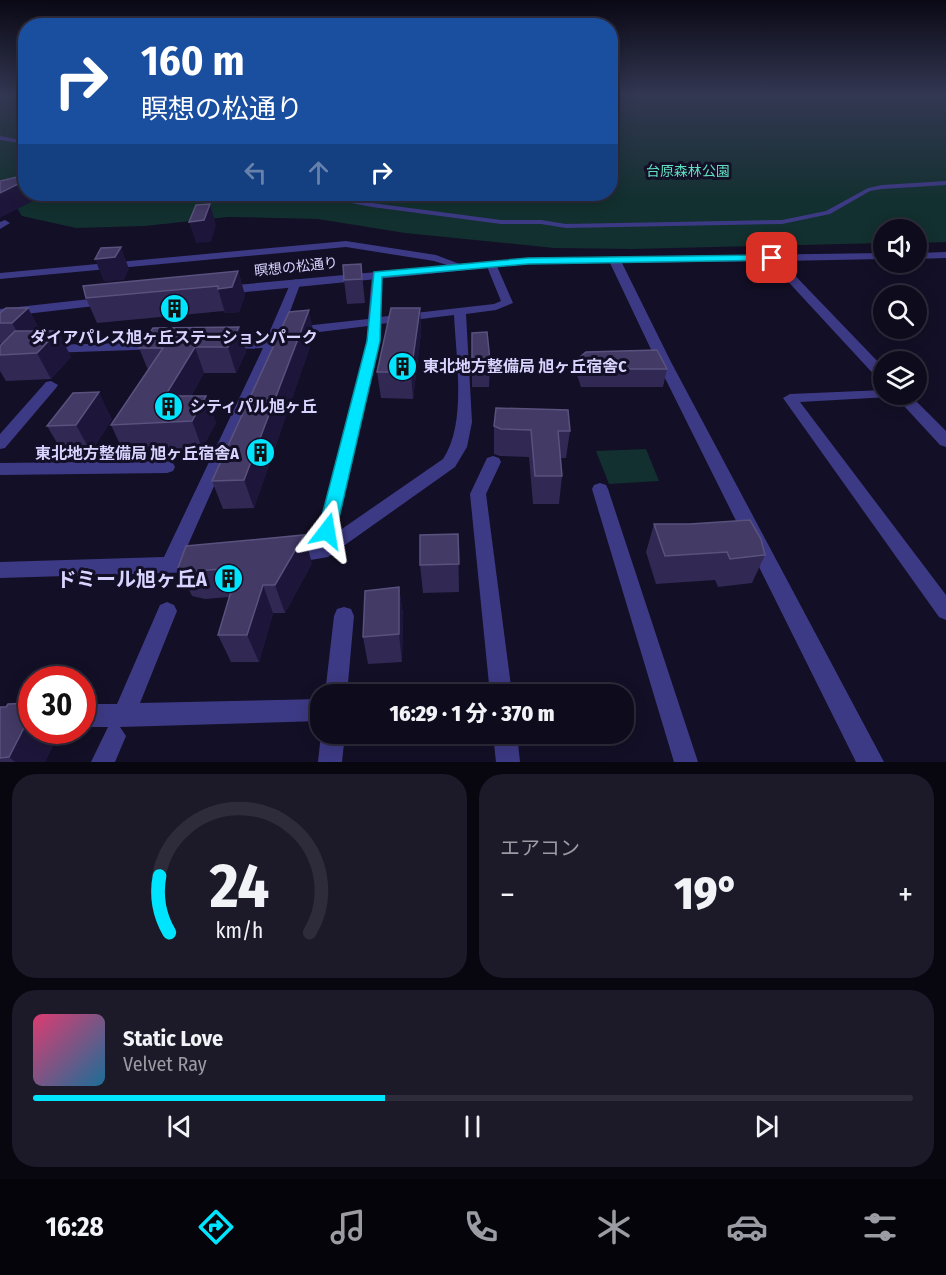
<!DOCTYPE html>
<html lang="ja">
<meta charset="utf-8">
<style>
body{margin:0;font-family:"Fira Sans Condensed","Noto Sans JP",sans-serif;background:#1c1929;color:#f1f3f6;height:100vh;display:flex;flex-direction:column;font-size:22px;white-space:nowrap}
*{box-sizing:border-box;margin:0}
p{font-size:20px;color:#9b9ba3}
.icon{flex:none;width:33px;height:33px;fill:none;stroke:currentColor;stroke-width:2;stroke-linecap:round;stroke-linejoin:round}
.map{position:relative;height:762px;overflow:hidden}
.drawer{display:flex;flex-direction:column;gap:12px;padding:12px;background:#08060f;flex:1}
.drawer>*{flex:none}
.banner{position:absolute;left:18px;top:18px;width:600px;height:183px;border-radius:24px;box-shadow:0 3px 15px #0003,0 0 0 2px #2e2b3b;background:#1a4fa0;color:#fff;overflow:hidden}
.tools{position:absolute;left:873px;top:219px;display:grid;gap:12px}
.tools a{display:grid;place-items:center;width:54px;height:54px;border-radius:50%;background:#0e0b1c;box-shadow:0 3px 15px #0003,0 0 0 2px #2e2b3b;font-size:30px}
.speed{position:absolute;left:18px;top:666px;display:flex;gap:12px;font-size:30px;font-weight:700;text-align:center}
.speed>*{display:grid;place-content:center;width:78px;height:78px;border-radius:50%;background:#0e0b1c;box-shadow:0 3px 15px #0003,0 0 0 2px #2e2b3b;line-height:1}
.speed .limit{border:9px solid #d22;background:#fff;color:#111}
.pin{position:absolute;display:grid;place-items:center;width:51px;height:51px;color:#fff;margin:-26px;border-radius:12px;box-shadow:0 3px 9px #0006}
.me{position:absolute;width:66px;margin:-33px;rotate:14deg;stroke-linejoin:round;filter:drop-shadow(0 0 4px #0008)}
.turn{display:flex;align-items:center;gap:21px;height:126px;padding:0 24px;font-size:27px}
.turn .icon{width:78px;height:78px;stroke-width:2.5}
.turn b{display:block;font-size:42px;line-height:51px}
.lanes{display:flex;align-items:center;height:57px;padding:0 24px;background:#0003;justify-content:center;gap:30px;direction:ltr}
.lanes .off{opacity:.35}
.big{font-size:45px;font-weight:800;line-height:1.1}
.drawer .card{flex:1;display:flex;flex-direction:column;justify-content:center;gap:9px;min-width:0;padding:0 21px;border-radius:24px;background:#1c1929}
.drawer .dial{align-items:center;gap:0}
.dial svg{height:156px;overflow:visible;fill:none;stroke:#2e2b3b;stroke-width:7;stroke-linecap:round;text-anchor:middle}
.dial text{fill:#f1f3f6;stroke:none}
.song{display:flex;align-items:center;gap:18px}
.cover{width:72px;height:72px;border-radius:9px;background:linear-gradient(135deg,hsl(340 70% 55%),hsl(200 70% 35%))}
.played{height:6px;border-radius:3px;background:linear-gradient(90deg,#00e5ff 40%,#2e2b3b 40%)}
.keys{display:flex;justify-content:space-around;direction:ltr}
.heat{display:flex;justify-content:space-between;align-items:center;font-size:33px;direction:ltr}
.drawer .tiles{flex:1;display:grid;gap:12px;grid-template-columns:1fr 1fr}
.card:last-child{grid-column:span 2}
.trip{position:absolute;left:310px;top:684px;width:324px;height:60px;border-radius:24px;background:#0e0b1c;box-shadow:0 3px 15px #0003,0 0 0 2px #2e2b3b;font-weight:800;line-height:60px;text-align:center}
.dock{display:flex;height:96px;justify-content:space-around;align-items:center;background:#06040b;color:#9b9ba3}
.dock .icon{width:42px;height:42px}
.dock .current{color:#00e5ff}
.dock b{font-size:27px;color:#f1f3f6}
.map>svg:first-child{display:block}
.green{fill:#12302f}
.lines{fill:none;stroke-linecap:round;stroke-linejoin:round}
.pedestrian{fill:#3d3a85;fill-rule:evenodd}
.minor{fill:#3d3a85;fill-rule:evenodd}
.tertiary{fill:#3d3a85;fill-rule:evenodd}
.wall{fill:#312854}
.shaded-wall{fill:#1d163a}
.building{fill:#433a66;stroke:#5a527e;stroke-width:1.5}
.route{fill:#00e5ff;stroke:#0095a6;stroke-width:1.5}
.labels{text-anchor:middle;dominant-baseline:central;stroke-width:6;stroke-linejoin:round;paint-order:stroke}
.far-park-label{font-size:14px;fill:#5fe0c0;stroke:#130f26}
.far-street-label{font-size:14px;fill:#d9d4ff;stroke:#130f26}
.poi-label{font-size:16px;font-weight:bold;fill:#d9d4ff;stroke:#130f26;text-anchor:start}
.near-poi-label{font-size:20px;font-weight:bold;fill:#d9d4ff;stroke:#130f26;text-anchor:end}
</style>
<div class="map">
<svg width="946" height="762" viewBox="0 0 946 762">
<rect width="100%" height="100%" fill="#130f26"/>
<path class="green" d="M0 95H25L26 194H610L611 95H946V242L917 243 916 230H884L883 243 633 249 554 248 405 233 318 219 228 217 145 226 76 228 22 216 5 189H0Z
M646 449 659 481 609 484 596 451Z"/>
<g class="lines">
<path class="pedestrian" d="M0 136 26 141V144L0 140Z
M946 181V185L882 189 870 191 830 214 782 224 566 228 541 224H501L372 207 305 194H316L372 203 501 220H541L566 224 782 220 826 211 868 188 882 185Z"/>
<path class="minor" d="M5 220 10 223 0 229V222Z
M346 241 436 255 465 266 460 269 434 261 346 247 0 279V273Z
M491 261 496 264 513 303 496 310 466 314 472 422 467 447 455 467 328 557 293 563 286 560 284 555 286 550 315 545 367 341 368 326 295 335 289 331 295 327 368 319 372 274 377 271 382 274 380 317 494 304 501 301 486 264ZM454 315C456 358 467 423 443 459L336 533 379 341 380 324Z
M296 279 301 282 282 333 183 556 203 558 205 564 203 570 196 572 0 578V562L164 557 263 348 228 349 222 345 228 341 266 340 291 282Z
M158 342 162 343 164 346 162 349 48 353 42 349 48 345Z
M51 381 58 385 56 388 5 448 0 449V434L46 382Z
M884 390V394H891L889 397 800 402 946 595V620L939 617 783 398 790 394Z
M493 456 499 458 501 462 486 494 512 694H490L470 494 487 458Z
M167 461 173 463 175 467 173 471 167 473 0 475V463Z
M600 483 606 485 608 489 698 762H674L592 489 594 485Z
M167 602 174 605 177 611 140 703 321 699V721L120 727 126 736 115 762H91L108 727H82V704H117L160 605Z
M344 607 351 609 354 616 347 694H325L334 616 337 609Z
M321 734H345L342 762H318Z
M493 734H517L520 762H496Z"/>
<path class="tertiary" d="M946 252V258L916 259V253Z
M884 253V259L781 261 884 368V381L879 380 769 261 622 263 671 362 884 762H856L657 362 610 263 528 264 225 294 219 290 225 286 528 258Z
M108 297 112 298 114 301 112 304 0 317V309Z
M893 394H909L946 431V447L940 445Z"/>
</g>
<path class="wall" d="M361 264 365 303 347 304 344 280Z
M238 271 245 295 239 312 225 313 224 311 97 323 86 298Z
M28 308 40 331H58L71 357 51 379 6 381 0 371V346L1 345 0 342V313Z
M420 308 421 333 413 399 381 398 377 372Z
M239 327 246 352 236 373H204L191 396H206L216 423 202 448 124 453 111 425 148 370 139 348Z
M472 333 490 360 489 387H472Z
M314 335 254 508 223 509 212 481Z
M580 357 667 369 663 387H581L577 375Z
M112 419 91 452 63 453 47 426Z
M494 426 570 431 566 458H560L562 476 559 504H533L529 457 500 456 494 454Z
M654 524 765 555 752 583 718 587 715 580 656 584 646 552Z
M458 534 459 592 423 593 420 565Z
M312 563 285 613H273L259 662H231L218 635 229 597 205 599 192 596 178 568Z
M399 587 403 615 402 662 368 664 363 637Z
M0 707 60 730 45 762H0Z"/>
<path class="shaded-wall" d="M26 180V194H35L37 199 0 218V193Z
M210 204 216 225 211 242 196 243 189 222Z
M121 247 129 269 124 280 104 282 95 259Z
M238 271 245 295 239 312 225 313 218 289Z
M28 308 41 333 26 348 12 323Z
M420 308 421 333 413 399 411 372Z
M309 310 314 335 254 508 244 480Z
M239 327 246 352 236 373 228 347Z
M58 331 71 357 51 379 37 353Z
M195 347 204 373 175 423 165 396Z
M99 392 112 419 91 452 76 425Z
M206 396 216 423 202 448 192 421Z
M304 535 312 563 285 613 275 585Z
M263 585 273 613 259 662 247 635Z
M399 587 403 615 402 662 399 634Z
M32 712V730H60L45 762H15L9 757Z"/>
<path class="building" d="M26 175V180L0 193V181Z
M210 204 204 220 189 222 196 205Z
M121 247 115 257 95 259 101 248Z
M361 264 362 279 344 280 343 265Z
M238 271 232 287 218 289V286L86 298 83 286Z
M6 308H28L12 323H0V313Z
M391 308H420L411 372H377Z
M309 310 244 480 212 481 289 312Z
M239 327 228 347H195L165 396H206L192 421 111 425 163 348H139L153 328Z
M15 331H58L37 353 0 355V346Z
M487 332 490 360H472V333Z
M657 350 667 369H583L580 357 586 352Z
M99 392 76 425 47 426 73 393Z
M496 408 568 410 570 431H558L562 476H535L531 430 501 429 494 426Z
M750 520 761 539 765 555 730 559 727 552 665 556 654 524H690Z
M458 534 459 564 420 565V535Z
M304 535 275 585H263L247 635H218L238 568 192 571 178 568 186 546Z
M399 587V634L363 637 365 591Z
M32 703V712L9 757 0 758V707H6L8 704Z"/>
<linearGradient id="sky" x2="0" y2="1"><stop stop-color="#0a0815"/><stop offset="0.47" stop-color="#333752"/><stop offset="1" stop-color="#333752" stop-opacity="0"/></linearGradient>
<rect width="946" height="202" fill="url(#sky)"/>
<path class="route" d="M772 255 776 256V260L528 264 382 277 380 341 336 531 334 536 327 539 321 536 318 531 367 341 374 272 528 258Z"/>
<defs>
<symbol id="building-disc" viewBox="-11 -11 22 22"><circle r="9.5" fill="#00e5ff" stroke="#130f26"/><path d="M-4-6H4V6H1V3H-1V6H-4ZM-2.5-4.3h1.7v1.8h-1.7ZM.8-4.3h1.7v1.8H.8ZM-2.5-1h1.7V.8h-1.7ZM.8-1h1.7V.8H.8Z" fill="#111"/></symbol>
</defs>
<g fill-rule="evenodd">
<use href="#building-disc" x="158" y="292" width="33" height="33"/>
<use href="#building-disc" x="386" y="350" width="33" height="33"/>
<use href="#building-disc" x="152" y="390" width="33" height="33"/>
<use href="#building-disc" x="244" y="436" width="33" height="33"/>
<use href="#building-disc" x="212" y="562" width="33" height="33"/>
</g>
<g class="labels">
<g class="far-park-label">
<text x="688" y="171">台原森林公園</text>
</g>
<g class="far-street-label">
<text transform="translate(296 267) rotate(-6)">瞑想の松通り</text>
</g>
<g class="poi-label">
<text x="174" y="337" text-anchor="middle">ダイアパレス旭ヶ丘ステーションパーク</text>
<text x="423" y="366">東北地方整備局 旭ヶ丘宿舎C</text>
<text x="190" y="406">シティパル旭ヶ丘</text>
<text x="239" y="453" text-anchor="end">東北地方整備局 旭ヶ丘宿舎A</text>
</g>
<g class="near-poi-label">
<text x="207" y="579">ドミール旭ヶ丘A</text>
</g>
</g>
</svg>
<div class="tools">
<a><svg class="icon" aria-label="sound" viewBox="0 0 24 24"><path d="M4 9h4l5-4v14l-5-4H4zM17 9q2 3 0 6"/></svg></a>
<a><svg class="icon" aria-label="search" viewBox="0 0 24 24"><circle cx="10" cy="10" r="6"/><path d="M15 15l6 6"/></svg></a>
<a><svg class="icon" aria-label="layers" viewBox="0 0 24 24"><path d="M12 4l9 5-9 5-9-5zM3 14l9 5 9-5"/></svg></a>
</div>
<div class="speed"><div class="limit">30</div></div>
<div class="pin" style="left:772px;top:258px;background:#d93025"><svg class="icon" aria-label="arrive" viewBox="0 0 24 24"><path d="M6 21V4h12l-3 4 3 4H6"/></svg></div>
<svg class="me" style="left:327px;top:531px" viewBox="-20 -20 40 40"><path d="M0-17L14 15 0 8-14 15z" fill="#00e5ff" stroke="#fff" stroke-width="4"/></svg>
<div class="trip">16:29 · 1 分 · 370 m</div>
<div class="banner">
<div class="turn"><svg class="icon" aria-label="right" viewBox="0 0 24 24"><path d="M7 20v-9h11M14 6l5 5-5 5"/></svg><div><b>160 m</b>瞑想の松通り</div></div>
<div class="lanes"><svg class="icon off" aria-label="left" viewBox="0 0 24 24"><path d="M17 20v-9H6M10 6l-5 5 5 5"/></svg><svg class="icon off" aria-label="ahead" viewBox="0 0 24 24"><path d="M12 20V5M6 11l6-6 6 6"/></svg><svg class="icon" aria-label="right" viewBox="0 0 24 24"><path d="M7 20v-9h11M14 6l5 5-5 5"/></svg></div>
</div>
</div>
<section class="drawer">
<div class="tiles">
<div class="card dial"><svg viewBox="0 0 100 80">
<path d="M14 69A42 42 0 1 1 86 69"/>
<path d="M14 69A42 42 0 0 1 9 40" stroke="#00e5ff"/>
<text x="50" y="56" font-size="32" font-weight="700">24</text>
<text x="50" y="72" font-size="11">km/h</text>
</svg></div>
<div class="card"><p>エアコン</p>
<div class="heat"><a>−</a><b class="big">19°</b><a>+</a></div>
</div>
<div class="card">
<div class="song"><i class="cover"></i><div><b>Static Love</b><p>Velvet Ray</p></div></div>
<div class="played"></div>
<div class="keys"><svg class="icon" aria-label="previous" viewBox="0 0 24 24"><path d="M18 5L8 12l10 7zM5 5v14"/></svg><svg class="icon" aria-label="pause" viewBox="0 0 24 24"><path d="M8 5v14M16 5v14"/></svg><svg class="icon" aria-label="next" viewBox="0 0 24 24"><path d="M6 5l10 7-10 7zM19 5v14"/></svg></div>
</div>
</div>
</section>
<nav class="dock">
<b>16:28</b>
<svg class="icon current" aria-label="directions" viewBox="0 0 24 24"><path d="M12 3l9 9-9 9-9-9zM9 14v-3h6M13 9l2 2-2 2"/></svg>
<svg class="icon" aria-label="music" viewBox="0 0 24 24"><path d="M9 18V5l10-2v13"/><circle cx="6" cy="18" r="3"/><circle cx="16" cy="16" r="3"/></svg>
<svg class="icon" aria-label="phone" viewBox="0 0 24 24"><path d="M5 4h4l2 5-3 2q2 4 5 5l2-3 5 2v4C11 20 4 13 5 4z"/></svg>
<svg class="icon" aria-label="climate" viewBox="0 0 24 24"><path d="M12 3v18M4 7l16 10M4 17L20 7"/></svg>
<svg class="icon" aria-label="car" viewBox="0 0 24 24"><path d="M5 17H2v-5l4-1 3-4h7l3 4 3 1v5h-3M9 17h6M6 11h13"/><circle cx="7" cy="17" r="2"/><circle cx="17" cy="17" r="2"/></svg>
<svg class="icon" aria-label="filters" viewBox="0 0 24 24"><path d="M4 7h16M4 17h16"/><circle cx="9" cy="7" r="2"/><circle cx="15" cy="17" r="2"/></svg>
</nav>
